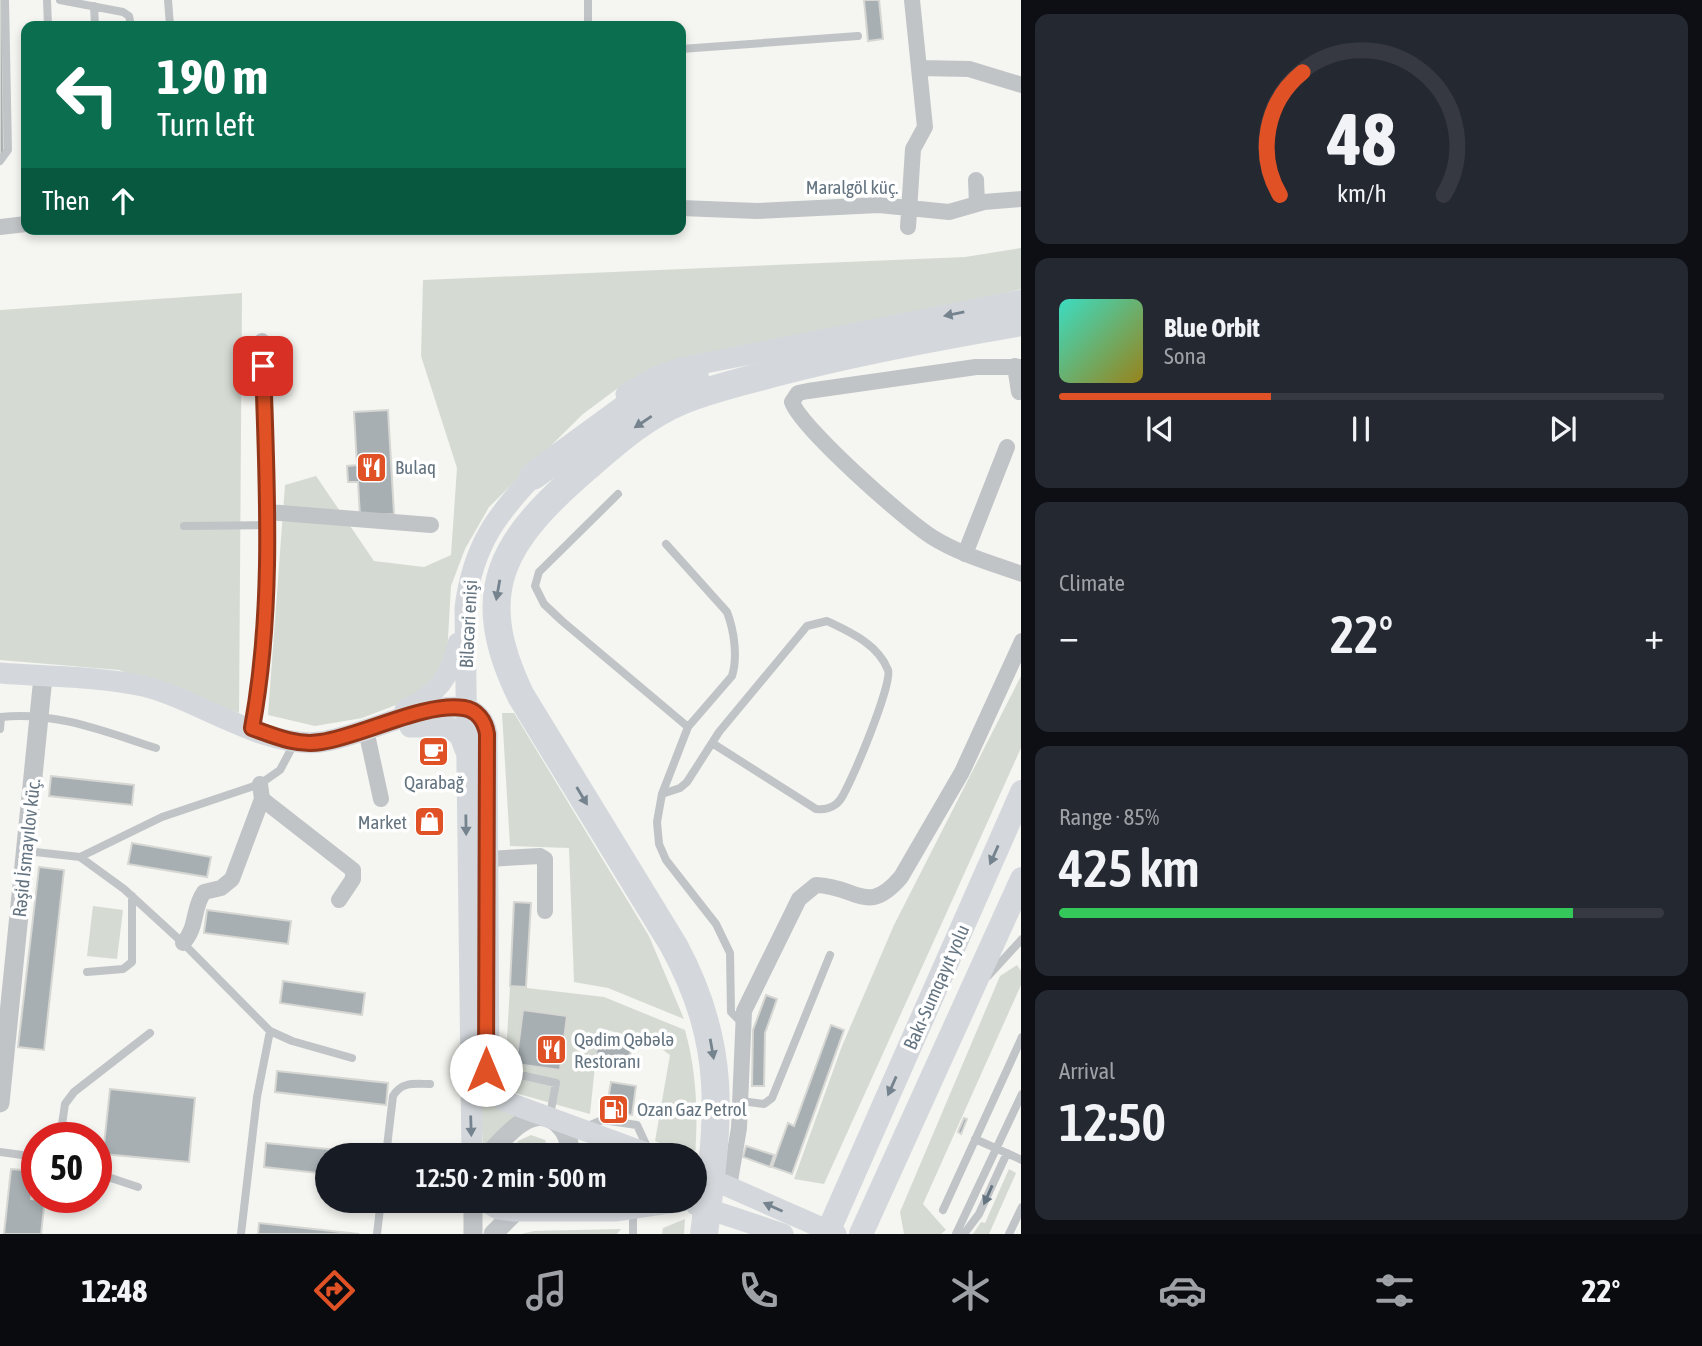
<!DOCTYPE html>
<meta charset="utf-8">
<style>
body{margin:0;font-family:"Asap Condensed",sans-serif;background:#242831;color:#f1f3f6;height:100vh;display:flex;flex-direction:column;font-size:26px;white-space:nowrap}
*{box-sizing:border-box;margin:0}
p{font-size:23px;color:#9ea1a6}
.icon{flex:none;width:38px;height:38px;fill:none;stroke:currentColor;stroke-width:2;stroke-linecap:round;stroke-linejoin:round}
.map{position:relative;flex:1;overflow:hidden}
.sheet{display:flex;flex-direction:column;gap:14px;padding:14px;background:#0d0f14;width:681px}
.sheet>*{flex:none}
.hud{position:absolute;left:21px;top:21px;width:665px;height:214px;border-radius:14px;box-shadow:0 4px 10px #0003;background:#0b6e4f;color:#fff;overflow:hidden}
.speed{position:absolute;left:21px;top:1122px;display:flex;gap:14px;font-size:35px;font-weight:700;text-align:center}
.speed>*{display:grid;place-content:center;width:91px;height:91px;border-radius:50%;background:#171b24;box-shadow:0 4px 10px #0003;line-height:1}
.speed .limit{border:10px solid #d22;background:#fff;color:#111}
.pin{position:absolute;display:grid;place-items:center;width:60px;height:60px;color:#fff;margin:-30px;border-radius:14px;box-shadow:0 4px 10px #0006}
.me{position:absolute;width:77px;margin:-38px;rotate:0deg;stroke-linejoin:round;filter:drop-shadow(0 0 5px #0008)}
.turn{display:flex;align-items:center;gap:24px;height:147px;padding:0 21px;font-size:32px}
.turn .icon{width:91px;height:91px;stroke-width:2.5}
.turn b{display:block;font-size:49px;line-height:60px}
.then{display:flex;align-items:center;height:66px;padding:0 21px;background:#0003;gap:14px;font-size:26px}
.big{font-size:52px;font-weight:600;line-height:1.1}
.sheet .tile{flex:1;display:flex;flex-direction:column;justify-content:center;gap:10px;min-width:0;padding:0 24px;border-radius:14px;background:#242831}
.sheet .dial{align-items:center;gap:0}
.dial svg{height:182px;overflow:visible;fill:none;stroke:#363941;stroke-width:7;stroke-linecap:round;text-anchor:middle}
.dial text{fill:#f1f3f6;stroke:none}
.song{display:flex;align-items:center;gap:21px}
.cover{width:84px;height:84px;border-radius:10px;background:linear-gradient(135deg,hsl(170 70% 55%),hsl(50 70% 35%))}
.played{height:7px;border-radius:4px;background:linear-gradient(90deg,#e05125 35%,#363941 35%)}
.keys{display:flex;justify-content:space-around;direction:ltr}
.heat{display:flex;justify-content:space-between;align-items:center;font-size:38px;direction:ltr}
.charge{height:10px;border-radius:5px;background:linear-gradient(90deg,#34c759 85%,#363941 0)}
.trip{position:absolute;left:315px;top:1143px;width:392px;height:70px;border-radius:35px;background:#171b24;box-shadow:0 4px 10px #0003;font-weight:600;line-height:70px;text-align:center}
.menu{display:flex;height:112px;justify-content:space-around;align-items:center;background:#090b0e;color:#9ea1a6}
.menu .icon{width:49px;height:49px}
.menu .active{color:#e05125}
.menu b{font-size:32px;color:#f1f3f6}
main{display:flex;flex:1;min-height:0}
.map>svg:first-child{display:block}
.green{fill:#d5dbd2}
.building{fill:#a7afb3;stroke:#d6d6d3;stroke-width:2}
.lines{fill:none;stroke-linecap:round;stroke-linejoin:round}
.service{stroke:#c0c4c7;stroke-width:8}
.minor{stroke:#c0c4c7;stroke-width:16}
.tertiary{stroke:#c0c4c7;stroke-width:19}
.secondary{stroke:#d4d8dc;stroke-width:21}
.trunk{stroke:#d4d8dc;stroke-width:24}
.motorway{stroke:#d4d8dc;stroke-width:28}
.oneway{fill:#75838f}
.oneway2{fill:#647481}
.route-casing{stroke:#923518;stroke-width:18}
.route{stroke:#e05125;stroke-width:12}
.labels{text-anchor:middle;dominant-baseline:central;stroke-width:7;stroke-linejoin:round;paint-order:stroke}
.street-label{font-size:19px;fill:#647481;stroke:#fff}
.poi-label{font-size:19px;fill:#647481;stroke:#fff;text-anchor:start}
</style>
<main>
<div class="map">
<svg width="1022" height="1234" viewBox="0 0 1022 1234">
<rect width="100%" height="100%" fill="#f5f5f1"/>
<path class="green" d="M1021 248V289L618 388 583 414 489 507 465 549 451 586 447 655 422 695 362 718 315 726 268 715 285 485 316 476 374 561 424 567 451 555 457 468 421 356 423 280 965 257Z
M242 293 239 713 119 670 0 660V310Z
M1021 676V748L824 1184 794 1179 842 1046 894 925Z
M502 713H514L649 936 684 1019 608 988 574 982 569 848 510 846Z
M93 906 123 910 117 959 87 956Z
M1017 965 1021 971V985L923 1204 946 1230 941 1234H904L900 1212 1000 976Z
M510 986 604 997 685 1030C697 1073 698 1114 695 1158L655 1141 670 1055 651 1041 599 1028 590 1114 504 1090Z
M480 1087C489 1106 503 1110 522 1116L483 1150Z
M531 1135 545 1140 550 1155H513L518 1141Z
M1009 1169 1016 1173 989 1234H973L981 1222 985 1223Z
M685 1219 684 1234H662L663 1228Z
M621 1229 617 1234H521L534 1231Z"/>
<path class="building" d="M0 0H2L4 156H0Z
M864 0H879L883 39 868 41Z
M388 410 394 514 360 516 358 482H348L347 466 357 465 354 412Z
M51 776 134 785 132 805 49 796Z
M132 843 211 857 207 877 128 864Z
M39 867 64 870 44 1050 18 1047Z
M514 902 531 903 526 987 510 986Z
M207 910 291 921 288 944 204 933Z
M283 981 365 993 362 1015 280 1003Z
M766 995 777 999 765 1033 764 1086H752L753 1030Z
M523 1010 567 1016 560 1070 516 1064Z
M831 1025 844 1030 792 1174 772 1167 788 1123 794 1126Z
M597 1041 631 1044 630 1061 596 1058Z
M277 1071 388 1083 386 1105 275 1092Z
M611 1082 636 1086 632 1115 606 1112Z
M110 1089 195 1098 189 1162 103 1154Z
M964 1118 967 1119 961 1134 958 1132Z
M266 1143 378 1154V1155H327V1174L264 1167Z
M746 1146 774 1155 770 1167 743 1157Z
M11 1169 34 1171 31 1199 45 1200 41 1234H4Z
M259 1223 359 1234H258Z"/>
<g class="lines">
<path class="service" d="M47 0 48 26
M60 0 123 12 129 16 131 26
M168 0 170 26
M588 0V26
M94 6 95 26
M681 49 858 36
M0 161 8 150 5 0
M618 494 539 572 535 586 544 604 562 621 688 727
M184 526 268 525
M666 544 727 612C734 630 738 657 732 676L688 727 662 794 657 822 659 844 666 860 716 924 730 953 731 1012 742 1023
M0 729 1 717C55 711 106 732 156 748
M662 794 680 788 687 782 719 732 807 626 827 621C850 632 878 644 888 670 893 683 850 787 840 800 834 808 824 810 816 809L712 743
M26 851 80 857 124 889 183 943 270 1031 292 1041 352 1058
M80 857 162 817 260 784 280 770 294 744
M87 972 123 969 132 962V896
M988 976 1022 939
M525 1076 556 1083 550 1115
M741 1101 764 1104 772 1098 830 955
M586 1127 602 1120 637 1125 649 1151
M60 1138 65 1104 74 1092 150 1033
M975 1139 1022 1160
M0 1152 37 1157
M386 1155 393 1096C402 1081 415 1084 430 1084
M96 1173 138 1187
M943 1210 1022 1037
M241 1234 257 1097 270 1031
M377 1234 381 1200
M633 1234V1209
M956 1234 1022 1094
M964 1234 979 1214 1007 1153
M1009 1234 1022 1207"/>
<path class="minor" d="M920 68 969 69 1022 85
M976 180 977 204
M681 208 757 211 879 205 949 212 984 202 1022 199
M0 227 26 224
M908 227 913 149 925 127 912 0
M1015 366 1019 392
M1022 367H976L808 391 798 393 792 402C801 428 905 520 932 537 959 554 991 563 1022 574
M268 512 431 525
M965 554 1007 447
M252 728C275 601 267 469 262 341
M366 730 381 799
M260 784 262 799 353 870V879L339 900
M487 859 540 856 545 859V911
M183 943C198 927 192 909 204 892L221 888 232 879 262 799
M729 1187 739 1128 744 1011 799 899 816 885C857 886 867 917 901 877L962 772 1022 641"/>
<path class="tertiary" d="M0 1103 43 677
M488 1155C505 1137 533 1100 559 1125 567 1132 570 1144 570 1155
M473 1200V1234
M493 1234 527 1200"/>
<path class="secondary" d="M626 394 658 376 680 368 1022 300
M0 673C47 677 97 676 143 686 198 699 264 749 320 742 361 737 426 701 464 708 478 711 485 722 487 734L489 1085 504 1101 652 1155
M405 710C436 695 451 677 458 643
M410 727H449L460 736 465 750
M472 1155 465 608C473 543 499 511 544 465
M695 1172 836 1234
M483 1200 498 1209 514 1211H615L682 1201
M696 1205 783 1234"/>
<path class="trunk" d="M827 1234 1022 792
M861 1234 1022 879"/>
<path class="motorway" d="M533 476 637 400 695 378
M704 1234C718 1122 730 1050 674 946L521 696C469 589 504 539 586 468 615 443 645 416 681 401 712 388 745 381 778 372 858 351 939 336 1022 322"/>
</g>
<defs><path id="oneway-solid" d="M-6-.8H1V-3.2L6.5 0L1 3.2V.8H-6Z" transform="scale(1.75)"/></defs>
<g class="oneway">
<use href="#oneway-solid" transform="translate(954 314) rotate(169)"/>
<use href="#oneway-solid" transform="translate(643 422) rotate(146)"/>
<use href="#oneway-solid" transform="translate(498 590) rotate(100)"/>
<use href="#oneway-solid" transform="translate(582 796) rotate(59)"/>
<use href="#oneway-solid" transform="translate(466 825) rotate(89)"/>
<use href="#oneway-solid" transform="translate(994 855) rotate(114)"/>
<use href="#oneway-solid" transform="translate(712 1049) rotate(80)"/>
<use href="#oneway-solid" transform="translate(892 1086) rotate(114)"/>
<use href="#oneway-solid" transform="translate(471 1126) rotate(88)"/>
<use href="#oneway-solid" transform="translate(773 1207) rotate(-156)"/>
</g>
<use class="oneway2" href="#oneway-solid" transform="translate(988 1195) rotate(114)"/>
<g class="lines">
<defs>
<path id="route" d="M263 366C267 486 274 609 252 728 274 736 297 746 321 742 362 736 424 702 464 708 477 710 485 721 487 734L486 1070"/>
</defs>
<use href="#route" class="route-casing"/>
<use href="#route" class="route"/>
</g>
<defs>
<symbol id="restaurant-square" viewBox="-11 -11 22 22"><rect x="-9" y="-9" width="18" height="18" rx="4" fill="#e05125" stroke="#fff"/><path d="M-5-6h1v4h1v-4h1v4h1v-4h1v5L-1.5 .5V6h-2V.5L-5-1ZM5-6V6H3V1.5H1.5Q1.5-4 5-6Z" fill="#fff"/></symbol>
<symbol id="cafe-square" viewBox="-11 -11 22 22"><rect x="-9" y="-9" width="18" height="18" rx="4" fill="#e05125" stroke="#fff"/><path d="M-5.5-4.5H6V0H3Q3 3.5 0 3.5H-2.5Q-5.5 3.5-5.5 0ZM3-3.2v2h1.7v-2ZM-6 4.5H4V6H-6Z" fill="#fff"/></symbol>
<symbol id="shop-square" viewBox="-11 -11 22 22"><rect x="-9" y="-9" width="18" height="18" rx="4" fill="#e05125" stroke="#fff"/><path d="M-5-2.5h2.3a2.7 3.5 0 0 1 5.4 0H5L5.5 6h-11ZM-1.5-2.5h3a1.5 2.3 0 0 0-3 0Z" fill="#fff"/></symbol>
<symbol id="fuel-square" viewBox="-11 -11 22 22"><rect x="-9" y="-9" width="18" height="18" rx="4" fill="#e05125" stroke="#fff"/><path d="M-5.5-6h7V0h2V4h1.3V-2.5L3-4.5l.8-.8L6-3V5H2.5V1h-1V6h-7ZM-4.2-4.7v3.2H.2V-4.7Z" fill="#fff"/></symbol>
</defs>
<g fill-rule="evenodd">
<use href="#restaurant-square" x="354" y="450" width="35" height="35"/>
<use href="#cafe-square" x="416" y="734" width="35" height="35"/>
<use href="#shop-square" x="412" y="804" width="35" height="35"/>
<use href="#restaurant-square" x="534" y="1032" width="35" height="35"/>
<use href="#fuel-square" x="596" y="1092" width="35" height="35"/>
</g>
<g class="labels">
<g class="street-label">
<text x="852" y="187">Maralgöl küç.</text>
<text transform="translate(468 624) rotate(-87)">Biləcəri enişi</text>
<text transform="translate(26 848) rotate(-84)">Rəşid İsmayılov küç.</text>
<text transform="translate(936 987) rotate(-66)">Bakı-Sumqayıt yolu</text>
</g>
<g class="poi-label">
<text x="395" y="467">Bulaq</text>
<text x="434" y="782" text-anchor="middle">Qarabağ</text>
<text x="407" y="822" text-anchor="end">Market</text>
<text x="574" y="1039">Qədim Qəbələ<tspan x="574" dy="22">Restoranı</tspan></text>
<text x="637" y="1109">Ozan Gaz Petrol</text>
</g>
</g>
</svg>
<div class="speed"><div class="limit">50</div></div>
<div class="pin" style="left:263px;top:366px;background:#d93025"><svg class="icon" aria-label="arrive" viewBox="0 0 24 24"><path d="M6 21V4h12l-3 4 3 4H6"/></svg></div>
<svg class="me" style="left:486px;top:1070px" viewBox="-20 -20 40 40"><circle r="19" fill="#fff"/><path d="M0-13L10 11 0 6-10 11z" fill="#e05125"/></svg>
<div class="trip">12:50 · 2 min · 500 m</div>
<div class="hud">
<div class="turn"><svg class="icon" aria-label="left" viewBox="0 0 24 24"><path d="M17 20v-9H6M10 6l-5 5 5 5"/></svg><div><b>190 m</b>Turn left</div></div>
<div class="then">Then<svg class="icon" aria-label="ahead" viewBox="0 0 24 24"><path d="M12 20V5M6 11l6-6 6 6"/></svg></div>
</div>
</div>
<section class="sheet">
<div class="tile dial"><svg viewBox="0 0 100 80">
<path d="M14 69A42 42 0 1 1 86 69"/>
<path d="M14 69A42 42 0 0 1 24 15" stroke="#e05125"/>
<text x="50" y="56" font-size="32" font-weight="700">48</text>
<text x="50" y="72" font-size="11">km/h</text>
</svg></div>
<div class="tile">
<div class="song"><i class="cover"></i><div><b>Blue Orbit</b><p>Sona</p></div></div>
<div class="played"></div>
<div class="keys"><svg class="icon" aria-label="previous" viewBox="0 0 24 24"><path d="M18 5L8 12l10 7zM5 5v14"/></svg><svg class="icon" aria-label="pause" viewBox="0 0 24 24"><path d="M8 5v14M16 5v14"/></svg><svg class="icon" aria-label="next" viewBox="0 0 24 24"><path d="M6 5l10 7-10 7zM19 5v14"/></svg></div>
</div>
<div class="tile"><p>Climate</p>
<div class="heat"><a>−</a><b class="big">22°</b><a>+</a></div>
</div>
<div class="tile"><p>Range · 85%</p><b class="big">425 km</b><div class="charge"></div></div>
<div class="tile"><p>Arrival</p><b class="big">12:50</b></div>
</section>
</main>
<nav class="menu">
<b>12:48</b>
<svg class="icon active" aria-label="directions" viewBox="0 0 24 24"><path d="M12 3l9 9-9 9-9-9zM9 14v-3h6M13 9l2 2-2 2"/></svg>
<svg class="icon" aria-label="music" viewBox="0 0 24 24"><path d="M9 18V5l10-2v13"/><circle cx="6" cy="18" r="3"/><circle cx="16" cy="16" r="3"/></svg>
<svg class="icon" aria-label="phone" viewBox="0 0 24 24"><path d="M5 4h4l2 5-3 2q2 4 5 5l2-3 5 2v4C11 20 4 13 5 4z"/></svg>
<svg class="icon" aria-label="climate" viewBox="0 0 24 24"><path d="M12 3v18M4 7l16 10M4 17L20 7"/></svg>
<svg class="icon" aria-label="car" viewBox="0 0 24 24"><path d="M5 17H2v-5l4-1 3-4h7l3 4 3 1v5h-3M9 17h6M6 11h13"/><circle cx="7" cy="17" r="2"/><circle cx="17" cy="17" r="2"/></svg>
<svg class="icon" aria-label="filters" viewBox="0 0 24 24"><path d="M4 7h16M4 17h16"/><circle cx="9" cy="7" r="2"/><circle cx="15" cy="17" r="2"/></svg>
<b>22°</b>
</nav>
